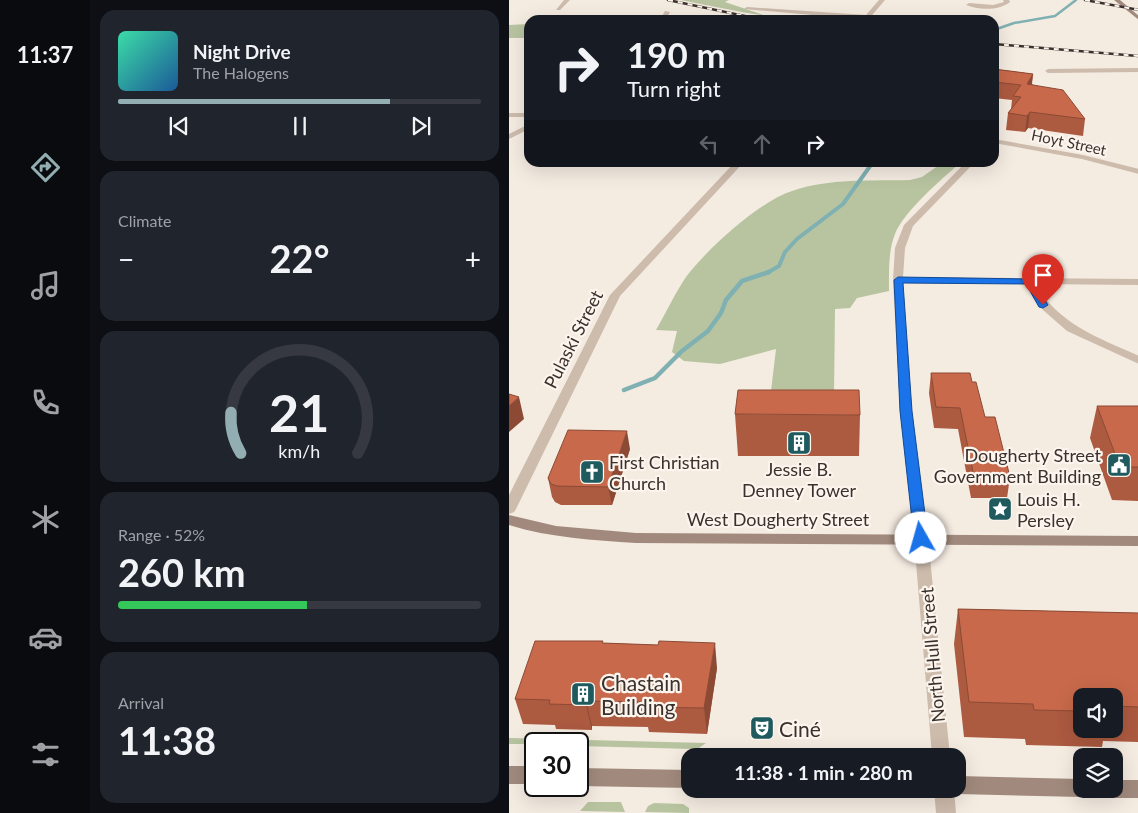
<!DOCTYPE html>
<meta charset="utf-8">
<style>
body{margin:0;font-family:Lato,sans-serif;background:#20242c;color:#f1f3f6;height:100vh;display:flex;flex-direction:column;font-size:19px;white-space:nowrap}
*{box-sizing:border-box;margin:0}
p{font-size:16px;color:#9ea1a6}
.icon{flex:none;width:28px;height:28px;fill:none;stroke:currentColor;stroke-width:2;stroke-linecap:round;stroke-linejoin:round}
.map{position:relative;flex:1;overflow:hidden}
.drawer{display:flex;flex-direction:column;gap:10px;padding:10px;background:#0d0f14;width:419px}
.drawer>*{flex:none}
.hud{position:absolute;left:15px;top:15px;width:475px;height:152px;border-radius:15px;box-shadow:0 5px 20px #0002;background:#171b24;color:#f1f3f6;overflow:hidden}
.controls{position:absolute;left:564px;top:688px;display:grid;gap:10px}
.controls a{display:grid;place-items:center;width:50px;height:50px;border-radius:10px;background:#171b24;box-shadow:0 5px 20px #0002;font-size:25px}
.speed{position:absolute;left:15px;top:732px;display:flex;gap:10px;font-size:25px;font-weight:700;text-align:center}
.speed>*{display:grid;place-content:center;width:65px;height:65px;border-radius:50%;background:#171b24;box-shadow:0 5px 20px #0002;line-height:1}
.speed .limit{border:2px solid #111;border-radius:8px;background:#fff;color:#111}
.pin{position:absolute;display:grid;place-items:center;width:42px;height:42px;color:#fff;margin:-51px -21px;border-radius:50% 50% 50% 0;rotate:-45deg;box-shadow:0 0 5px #0007}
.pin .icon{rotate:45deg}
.me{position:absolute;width:55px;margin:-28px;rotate:353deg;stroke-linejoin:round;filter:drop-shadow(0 0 4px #0008)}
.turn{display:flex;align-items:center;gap:18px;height:105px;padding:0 20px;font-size:22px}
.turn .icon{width:65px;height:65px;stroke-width:2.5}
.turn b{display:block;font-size:35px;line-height:42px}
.lanes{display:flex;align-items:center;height:48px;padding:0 20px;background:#0003;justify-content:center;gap:25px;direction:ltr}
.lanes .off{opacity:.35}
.big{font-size:38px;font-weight:700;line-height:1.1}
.drawer .tile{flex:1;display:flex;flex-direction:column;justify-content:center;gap:8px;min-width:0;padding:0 18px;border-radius:15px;background:#20242c}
.drawer .dial{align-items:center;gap:0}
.dial svg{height:130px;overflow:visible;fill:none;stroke:#363941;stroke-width:7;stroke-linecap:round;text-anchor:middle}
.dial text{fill:#f1f3f6;stroke:none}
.song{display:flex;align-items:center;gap:15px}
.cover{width:60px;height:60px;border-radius:8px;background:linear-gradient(135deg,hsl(160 70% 55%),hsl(210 70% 35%))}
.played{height:5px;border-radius:2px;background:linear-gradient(90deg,#92aeb2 75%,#363941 75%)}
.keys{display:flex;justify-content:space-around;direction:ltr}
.heat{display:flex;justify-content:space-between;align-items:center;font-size:28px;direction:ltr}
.charge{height:8px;border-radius:4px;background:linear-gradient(90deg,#34c759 52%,#363941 0)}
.trip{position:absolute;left:172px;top:748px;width:285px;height:50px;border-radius:15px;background:#171b24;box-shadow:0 5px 20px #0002;font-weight:700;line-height:50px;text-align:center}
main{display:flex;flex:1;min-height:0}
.tab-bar{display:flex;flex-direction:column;width:90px;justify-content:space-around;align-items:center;background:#090b0e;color:#9ea1a6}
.tab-bar .icon{width:35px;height:35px}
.tab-bar .active{color:#92aeb2}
.tab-bar b{font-size:22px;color:#f1f3f6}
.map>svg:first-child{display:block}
.green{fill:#b8c4a0}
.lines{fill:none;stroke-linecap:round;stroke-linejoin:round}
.stream-far2{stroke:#7fb0b2;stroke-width:2.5}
.stream-far1{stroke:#7fb0b2;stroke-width:4}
.stream{stroke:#7fb0b2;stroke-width:4.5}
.street{fill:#cdbbac;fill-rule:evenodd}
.secondary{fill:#a18a7d;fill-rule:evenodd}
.rail-casing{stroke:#3b302b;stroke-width:2.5}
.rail{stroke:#fbf5ee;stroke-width:2;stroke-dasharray:5;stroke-linecap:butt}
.wall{fill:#ac5a40;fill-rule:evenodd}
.shaded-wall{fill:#8c4a34}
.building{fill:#c8694b;stroke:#8c4a34}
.route{fill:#1a73e8;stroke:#114b97}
.labels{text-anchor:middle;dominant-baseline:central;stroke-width:4.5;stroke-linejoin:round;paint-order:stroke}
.far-street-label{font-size:15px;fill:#3b302b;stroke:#fbf5ee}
.street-label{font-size:18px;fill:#3b302b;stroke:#fbf5ee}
.poi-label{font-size:18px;fill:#3b302b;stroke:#fbf5ee;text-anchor:start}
.near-poi-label{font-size:21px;fill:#3b302b;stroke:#fbf5ee;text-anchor:start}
</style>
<main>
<nav class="tab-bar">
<b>11:37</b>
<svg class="icon active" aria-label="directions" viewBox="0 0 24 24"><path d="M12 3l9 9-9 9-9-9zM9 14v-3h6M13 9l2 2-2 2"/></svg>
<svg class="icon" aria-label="music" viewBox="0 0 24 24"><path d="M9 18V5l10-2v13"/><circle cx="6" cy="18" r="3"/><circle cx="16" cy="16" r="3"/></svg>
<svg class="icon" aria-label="phone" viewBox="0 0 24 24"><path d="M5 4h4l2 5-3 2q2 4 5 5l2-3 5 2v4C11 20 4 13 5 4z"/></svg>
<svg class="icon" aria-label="climate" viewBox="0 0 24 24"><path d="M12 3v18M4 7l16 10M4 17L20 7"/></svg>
<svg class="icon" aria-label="car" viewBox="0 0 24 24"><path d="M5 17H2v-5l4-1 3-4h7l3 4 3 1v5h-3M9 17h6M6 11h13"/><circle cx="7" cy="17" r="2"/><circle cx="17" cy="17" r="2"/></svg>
<svg class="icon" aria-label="filters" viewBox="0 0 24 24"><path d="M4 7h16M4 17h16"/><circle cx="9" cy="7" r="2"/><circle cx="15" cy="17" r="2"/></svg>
</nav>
<section class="drawer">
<div class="tile">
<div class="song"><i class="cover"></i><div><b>Night Drive</b><p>The Halogens</p></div></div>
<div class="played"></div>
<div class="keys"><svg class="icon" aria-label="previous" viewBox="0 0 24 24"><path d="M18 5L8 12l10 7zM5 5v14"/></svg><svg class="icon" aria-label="pause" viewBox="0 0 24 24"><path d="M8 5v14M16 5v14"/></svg><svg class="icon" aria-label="next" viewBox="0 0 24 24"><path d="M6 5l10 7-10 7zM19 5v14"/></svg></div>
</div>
<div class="tile"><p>Climate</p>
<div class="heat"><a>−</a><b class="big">22°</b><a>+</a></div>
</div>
<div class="tile dial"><svg viewBox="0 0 100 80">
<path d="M14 69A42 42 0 1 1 86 69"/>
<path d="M14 69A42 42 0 0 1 8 44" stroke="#92aeb2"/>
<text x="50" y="56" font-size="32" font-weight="700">21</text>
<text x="50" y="72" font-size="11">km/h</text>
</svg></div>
<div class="tile"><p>Range · 52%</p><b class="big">260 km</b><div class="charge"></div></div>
<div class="tile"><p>Arrival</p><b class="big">11:38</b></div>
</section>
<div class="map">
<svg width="630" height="813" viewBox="0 0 630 813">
<rect width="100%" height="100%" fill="#f4ebe1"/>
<path class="green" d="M172 0H220L216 2 257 16 312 20C264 20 218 9 172 0Z
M20 24V38H0V25Z
M433 163H451C433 179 395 211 386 234 379 251 380 273 380 291L348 298 341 308 326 309 325 394 262 391 267 349 211 364 175 361 163 352 168 331 147 330C157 313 166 293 177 277 197 250 251 201 283 191 320 178 363 181 401 180L413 177Z
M0 738 197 743 190 748 184 749 69 746V744H0Z
M79 802H112L116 812 71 811Z
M145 803 174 804 180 808V813L136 812 139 806Z"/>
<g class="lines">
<path class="stream-far2" d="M485 30 505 23 546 16 567 0"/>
<path class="stream-far1" d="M258 273 270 266 276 252 288 239 334 204 364 162"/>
<path class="stream" d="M115 390 146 378 173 351 199 331 212 313 217 300 233 281 260 272"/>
<path class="street" d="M55 0H61L51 10H47Z
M370 0H376L359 20 235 9 238 7 357 15Z
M494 0H500L501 2C490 11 469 10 457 5L460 3 484 5 495 2Z
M156 11 161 12 157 20H151Z
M630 68V72L539 73 536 71 539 69Z
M0 113H20V117H0Z
M20 124V129L0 139V134Z
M485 139 574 155 630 169V174L573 159 485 143Z
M226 162H235L111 296 7 509 5 512 0 514V495L101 295Z
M457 162H466L404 226 396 248 394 277 630 279V285L526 284C551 325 588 337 630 356V364L558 331 534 310 516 284 394 283 403 411 419 538 441 756H423L405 538 391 411 384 280 386 248 395 225Z
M425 789H445L447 813H427Z"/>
<path class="secondary" d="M605 0H611L630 16V20Z
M0 515 47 526 127 533 630 536V546L127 543C84 540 42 538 0 525Z
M0 766H26V784H0Z
M69 768 181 770V788L69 786Z
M449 776 572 779V789H581L579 794 572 797 449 794 442 791 441 789H449Z
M605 780H630V798H605L598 795 595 789H605Z"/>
<defs>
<path id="rail" d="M159 0 255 20
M576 0 630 10
M485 44 630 56"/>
</defs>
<use href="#rail" class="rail-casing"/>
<use href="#rail" class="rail"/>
</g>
<path class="wall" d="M485 69 524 74 523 84 576 119 574 136 519 128 516 132 497 130 499 113 502 109 503 100 485 98Z
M422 373 463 382 476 417 501 477 498 498H462L449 429 425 428 420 393Z
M588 406H630V501L603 500 581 438Z
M226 414 351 415 350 456H229Z
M121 449 103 505H52L46 502 43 497 39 478Z
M449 609 630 613V742L594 741 593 747 517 745 516 739 455 737 445 644ZM572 696H605V729H572Z
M95 643 149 645 208 668 198 734 140 732 139 727 83 726V730L47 729 46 725 14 724 6 699Z"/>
<path class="shaded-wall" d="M524 74 522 89 518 84Z
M521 112 519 128 516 132 518 116Z
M10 397 15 419 0 432V406Z
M118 431 121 449 103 505 99 487Z
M206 643 208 668 198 734 195 708Z
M77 701 83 726V730L77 705Z"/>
<path class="building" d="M485 69 524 74 518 84 554 90 576 119 521 112 518 116 499 113 512 97 504 96 512 85 485 82Z
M422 373H461L463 382H467L476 417H486L501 477H465L451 408 427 407Z
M229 390H350L351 415 226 414Z
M0 394 10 397 0 406Z
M588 406H630V467H611Z
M59 430 118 431 99 487 48 486 42 484 39 478Z
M449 609 630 613V707L605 706V696H572V711L525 710 524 704 460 702Z
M26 641H94L93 643 149 645 150 641 206 643 195 708 135 707 136 702 77 701V705L40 704 41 700 6 699Z"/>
<path class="route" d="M389 277 520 279 524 280 539 305 534 308 530 307 517 284 394 283 403 411 419 538 417 542H407L405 538 391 411 385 280Z"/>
<defs>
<symbol id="building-square" viewBox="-11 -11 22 22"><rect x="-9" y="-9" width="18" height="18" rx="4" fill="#1f5a5e" stroke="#fbf5ee"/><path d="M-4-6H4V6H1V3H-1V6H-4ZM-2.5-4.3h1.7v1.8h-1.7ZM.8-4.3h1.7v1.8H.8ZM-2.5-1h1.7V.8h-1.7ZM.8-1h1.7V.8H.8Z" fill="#fff"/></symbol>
<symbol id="civic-square" viewBox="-11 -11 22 22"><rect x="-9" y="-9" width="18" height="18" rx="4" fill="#1f5a5e" stroke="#fbf5ee"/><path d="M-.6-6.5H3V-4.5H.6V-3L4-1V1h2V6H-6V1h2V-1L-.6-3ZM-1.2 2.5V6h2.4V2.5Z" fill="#fff"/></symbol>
<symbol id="church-square" viewBox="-11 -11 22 22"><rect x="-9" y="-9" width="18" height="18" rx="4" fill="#1f5a5e" stroke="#fbf5ee"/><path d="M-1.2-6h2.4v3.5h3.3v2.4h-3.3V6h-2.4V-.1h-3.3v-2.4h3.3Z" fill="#fff"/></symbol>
<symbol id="sight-square" viewBox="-11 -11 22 22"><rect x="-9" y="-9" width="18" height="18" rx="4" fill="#1f5a5e" stroke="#fbf5ee"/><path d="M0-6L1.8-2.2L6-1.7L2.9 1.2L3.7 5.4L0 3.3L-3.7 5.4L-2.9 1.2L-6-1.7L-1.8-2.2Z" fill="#fff"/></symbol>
<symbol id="theatre-square" viewBox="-11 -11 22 22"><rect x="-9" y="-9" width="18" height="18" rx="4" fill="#1f5a5e" stroke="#fbf5ee"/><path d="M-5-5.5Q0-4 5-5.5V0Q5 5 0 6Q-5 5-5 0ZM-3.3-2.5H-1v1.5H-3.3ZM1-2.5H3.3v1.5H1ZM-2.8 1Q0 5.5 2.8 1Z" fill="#fff"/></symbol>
</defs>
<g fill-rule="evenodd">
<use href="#building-square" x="276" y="429" width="28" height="28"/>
<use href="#civic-square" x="596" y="451" width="28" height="28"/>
<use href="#church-square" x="69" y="458" width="28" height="28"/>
<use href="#sight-square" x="477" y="495" width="28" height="28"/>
<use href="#building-square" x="60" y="680" width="28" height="28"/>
<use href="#theatre-square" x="239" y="714" width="28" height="28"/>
</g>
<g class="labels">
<g class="far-street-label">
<text transform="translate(560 142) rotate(12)">Hoyt Street</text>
</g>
<g class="street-label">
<text transform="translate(64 339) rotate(-63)">Pulaski Street</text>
<text x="269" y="519">West Dougherty Street</text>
<text transform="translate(423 655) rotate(-95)">North Hull Street</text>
</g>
<g class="poi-label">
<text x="592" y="455" text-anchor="end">Dougherty Street<tspan x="592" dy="21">Government Building</tspan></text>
<text x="100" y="462">First Christian<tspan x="100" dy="21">Church</tspan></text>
<text x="290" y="469" text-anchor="middle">Jessie B.<tspan x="290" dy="21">Denney Tower</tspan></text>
<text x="508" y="499">Louis H.<tspan x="508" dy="21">Persley</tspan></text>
</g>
<g class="near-poi-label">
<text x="92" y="682">Chastain<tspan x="92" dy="24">Building</tspan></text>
<text x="270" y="728">Ciné</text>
</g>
</g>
</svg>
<div class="controls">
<a><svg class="icon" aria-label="sound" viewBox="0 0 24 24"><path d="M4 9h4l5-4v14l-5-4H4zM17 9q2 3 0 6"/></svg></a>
<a><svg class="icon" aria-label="layers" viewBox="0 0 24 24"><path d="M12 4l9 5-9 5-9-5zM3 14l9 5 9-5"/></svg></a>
</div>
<div class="speed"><div class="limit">30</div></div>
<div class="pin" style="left:534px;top:305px;background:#d93025"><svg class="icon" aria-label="arrive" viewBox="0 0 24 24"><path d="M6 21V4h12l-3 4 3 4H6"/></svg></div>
<svg class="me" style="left:412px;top:538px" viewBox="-20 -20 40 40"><circle r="19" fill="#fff"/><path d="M0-13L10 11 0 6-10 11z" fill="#1a73e8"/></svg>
<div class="trip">11:38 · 1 min · 280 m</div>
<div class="hud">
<div class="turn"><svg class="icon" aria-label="right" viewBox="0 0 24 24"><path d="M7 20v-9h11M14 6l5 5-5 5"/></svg><div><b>190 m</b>Turn right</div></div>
<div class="lanes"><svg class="icon off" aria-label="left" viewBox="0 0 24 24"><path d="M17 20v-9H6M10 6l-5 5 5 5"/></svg><svg class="icon off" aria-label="ahead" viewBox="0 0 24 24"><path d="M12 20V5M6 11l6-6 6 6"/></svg><svg class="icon" aria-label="right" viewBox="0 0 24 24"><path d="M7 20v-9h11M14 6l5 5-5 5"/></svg></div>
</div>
</div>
</main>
